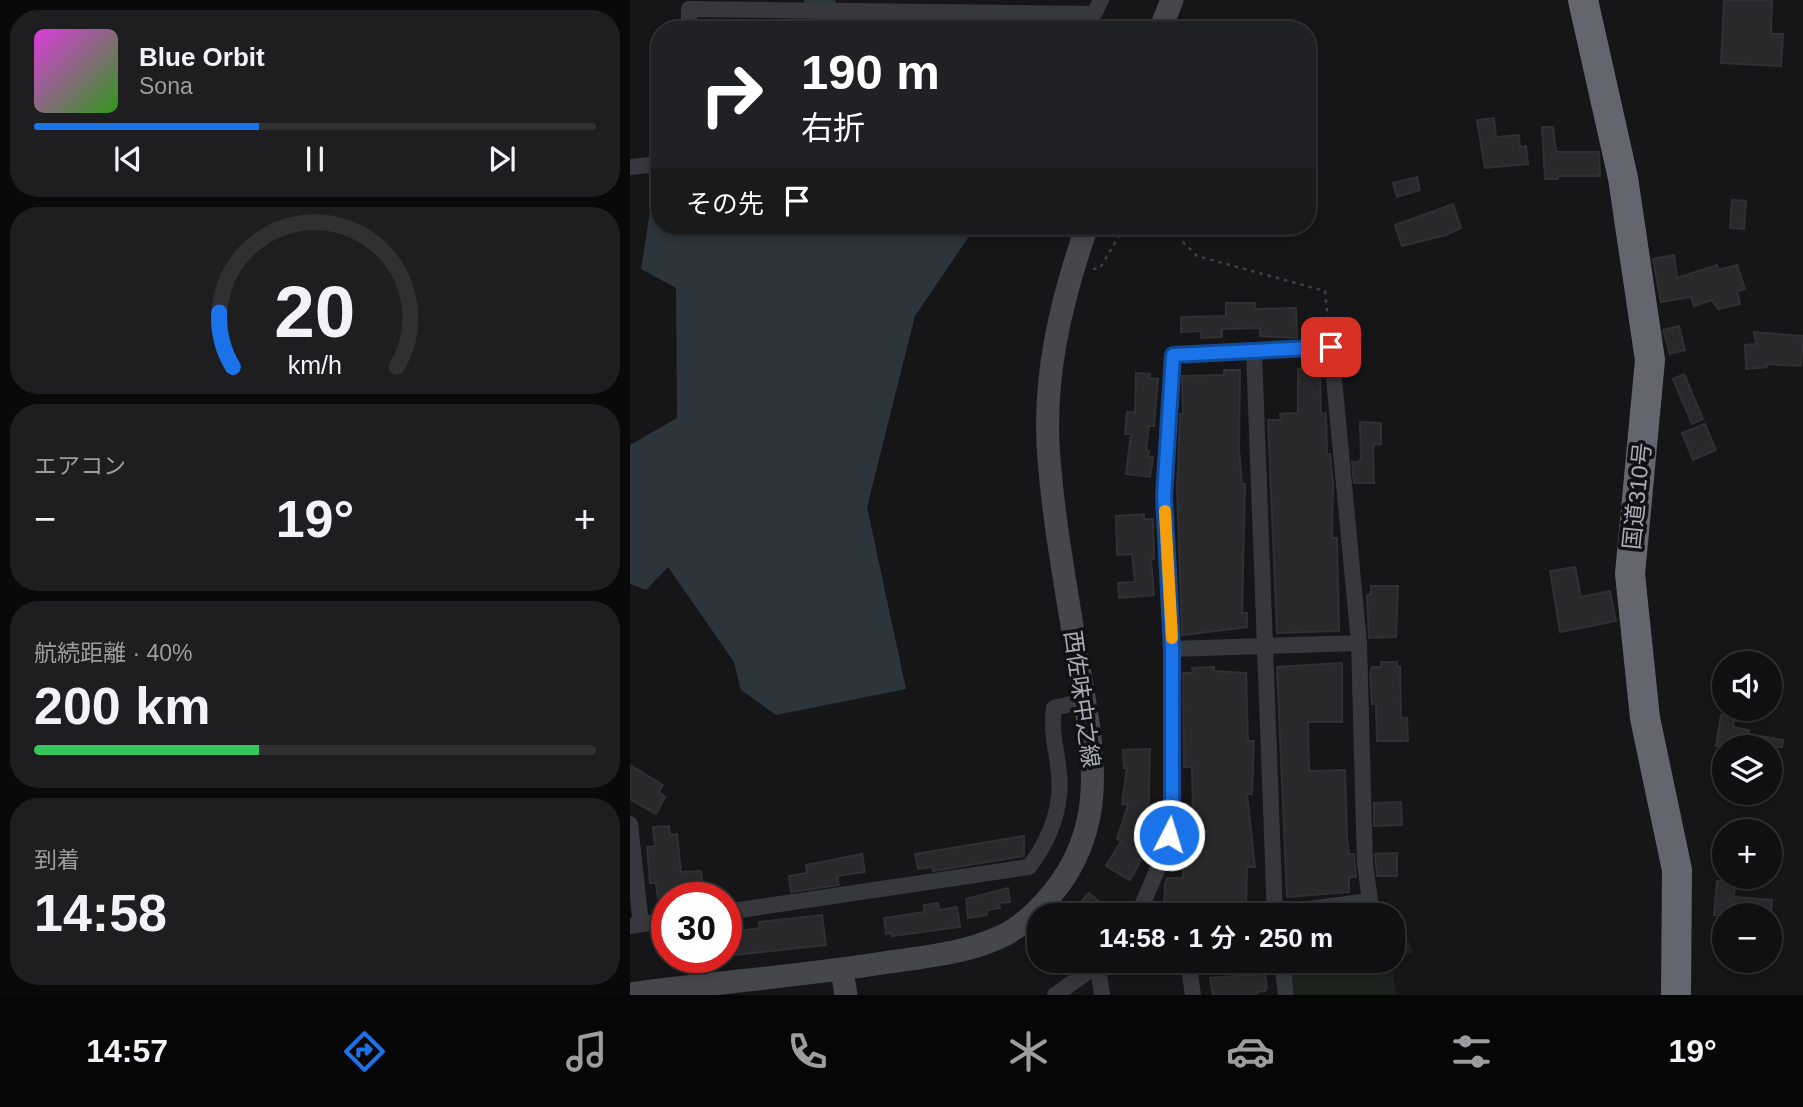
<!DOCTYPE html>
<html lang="ja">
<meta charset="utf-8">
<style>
body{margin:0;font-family:Arial,"Noto Sans JP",sans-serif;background:#1e1e20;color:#f1f3f6;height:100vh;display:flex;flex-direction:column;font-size:26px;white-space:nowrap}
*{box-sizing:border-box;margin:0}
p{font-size:23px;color:#9c9d9f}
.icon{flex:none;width:38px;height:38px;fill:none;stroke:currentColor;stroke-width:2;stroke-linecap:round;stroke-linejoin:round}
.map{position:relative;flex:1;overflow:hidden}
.drawer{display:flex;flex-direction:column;gap:10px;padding:10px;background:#09090a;width:630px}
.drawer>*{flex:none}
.hud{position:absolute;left:21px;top:21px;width:665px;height:214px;border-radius:28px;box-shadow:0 4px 10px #0003,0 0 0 2px #303032;background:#202124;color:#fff;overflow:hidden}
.fabs{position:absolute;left:1082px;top:651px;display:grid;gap:14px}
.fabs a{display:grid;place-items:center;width:70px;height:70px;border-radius:50%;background:#101012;box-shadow:0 4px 10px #0003,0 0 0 2px #303032;font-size:35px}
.speed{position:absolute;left:21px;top:882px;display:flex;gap:14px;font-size:35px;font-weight:700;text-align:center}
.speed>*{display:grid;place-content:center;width:91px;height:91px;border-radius:50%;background:#101012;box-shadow:0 4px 10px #0003,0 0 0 2px #303032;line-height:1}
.speed .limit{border:10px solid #d22;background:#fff;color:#111}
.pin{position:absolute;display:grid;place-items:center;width:60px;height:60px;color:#fff;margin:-30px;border-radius:14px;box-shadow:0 4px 10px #0006}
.me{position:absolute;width:77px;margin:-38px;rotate:5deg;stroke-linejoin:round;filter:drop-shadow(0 0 5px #0008)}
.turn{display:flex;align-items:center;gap:24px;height:147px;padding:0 35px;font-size:32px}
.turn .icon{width:91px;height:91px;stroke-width:2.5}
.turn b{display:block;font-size:49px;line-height:60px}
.then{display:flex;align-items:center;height:66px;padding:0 35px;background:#0003;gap:14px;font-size:26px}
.big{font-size:52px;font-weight:600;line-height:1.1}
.drawer .widget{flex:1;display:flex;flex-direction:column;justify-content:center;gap:10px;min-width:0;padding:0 24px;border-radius:28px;background:#1e1e20}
.drawer .dial{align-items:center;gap:0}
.dial svg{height:182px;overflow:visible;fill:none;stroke:#303032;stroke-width:7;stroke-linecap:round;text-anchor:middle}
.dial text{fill:#f1f3f6;stroke:none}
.song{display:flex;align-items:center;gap:21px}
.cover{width:84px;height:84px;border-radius:10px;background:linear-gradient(135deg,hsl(300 70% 55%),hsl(110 70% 35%))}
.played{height:7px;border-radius:4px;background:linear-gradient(90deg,#1a73e8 40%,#303032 40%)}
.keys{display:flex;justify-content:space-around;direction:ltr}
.heat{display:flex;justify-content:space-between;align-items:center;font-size:38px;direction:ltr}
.charge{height:10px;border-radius:5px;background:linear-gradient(90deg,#34c759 40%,#303032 0)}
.trip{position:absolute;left:397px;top:903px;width:378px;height:70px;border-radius:28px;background:#101012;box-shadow:0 4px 10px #0003,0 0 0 2px #303032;font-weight:600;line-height:70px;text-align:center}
.tab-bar{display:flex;height:112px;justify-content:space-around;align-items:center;background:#060607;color:#9c9d9f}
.tab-bar .icon{width:49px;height:49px}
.tab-bar .active{color:#1a73e8}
.tab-bar b{font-size:32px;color:#f1f3f6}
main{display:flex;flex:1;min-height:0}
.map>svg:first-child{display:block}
.green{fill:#1c231d}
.water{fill:#2c353c}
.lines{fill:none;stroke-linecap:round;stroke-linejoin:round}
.river{stroke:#2c353c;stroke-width:30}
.building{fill:#29292c;stroke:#303034;stroke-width:2}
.path{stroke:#3d3f44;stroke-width:2.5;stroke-dasharray:3.5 5;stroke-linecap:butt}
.street{stroke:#37383d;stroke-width:16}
.secondary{stroke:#45474d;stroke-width:23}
.highway{stroke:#63666e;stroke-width:30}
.route-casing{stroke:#114b97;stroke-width:18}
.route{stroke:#1a73e8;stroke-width:12}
.slow{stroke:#f59e0b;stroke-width:12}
.labels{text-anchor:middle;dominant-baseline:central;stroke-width:7;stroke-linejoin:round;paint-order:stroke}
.street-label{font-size:23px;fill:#a8adb8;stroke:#111113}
</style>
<main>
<section class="drawer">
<div class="widget">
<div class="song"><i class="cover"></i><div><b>Blue Orbit</b><p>Sona</p></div></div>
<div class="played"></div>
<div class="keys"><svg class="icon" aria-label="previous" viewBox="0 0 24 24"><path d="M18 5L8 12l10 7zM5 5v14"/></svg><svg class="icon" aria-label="pause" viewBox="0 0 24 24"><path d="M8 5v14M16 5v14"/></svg><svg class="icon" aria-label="next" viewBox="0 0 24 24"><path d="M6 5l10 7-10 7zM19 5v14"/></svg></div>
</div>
<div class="widget dial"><svg viewBox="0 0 100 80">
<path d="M14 69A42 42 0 1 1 86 69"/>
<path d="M14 69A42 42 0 0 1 8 45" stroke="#1a73e8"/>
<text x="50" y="56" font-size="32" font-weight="700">20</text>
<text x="50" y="72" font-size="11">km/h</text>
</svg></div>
<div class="widget"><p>エアコン</p>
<div class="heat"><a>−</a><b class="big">19°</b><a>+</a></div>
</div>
<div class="widget"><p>航続距離 · 40%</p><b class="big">200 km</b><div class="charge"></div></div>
<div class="widget"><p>到着</p><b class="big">14:58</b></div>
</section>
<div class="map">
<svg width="1173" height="995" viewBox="0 0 1173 995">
<rect width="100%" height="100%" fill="#161618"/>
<path class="green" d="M768 912 783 953 763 958V915H746Z
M659 961H761L766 995H665Z"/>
<path class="water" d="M30 208V226H346L285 316 237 507 276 689 146 715 111 690 104 662 38 567 16 590 0 584V445L47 418 46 288 11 269 20 211Z"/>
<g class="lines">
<path class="river" d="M189 0 200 30"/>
</g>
<path class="building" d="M1094 0H1142L1141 34H1153L1151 66 1091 63Z
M864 118 866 137 889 135 890 147 896 146 898 164 855 168 847 120Z
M912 127H923L926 152H969L970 176H928V179H915Z
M787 177 790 190 767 197 763 183Z
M1102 200 1116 201 1114 229 1100 228Z
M823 204 831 228 816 235 772 246 765 225Z
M1044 255 1047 278 1087 265 1089 270 1107 265 1115 289 1107 291 1110 304 1088 309 1082 300 1064 306 1061 297 1031 302 1023 259Z
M596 303H625V309L666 308 667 338 630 336V328L592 329V337L571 338V331L551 332V317L596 316Z
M1049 326 1055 350 1040 354 1033 330Z
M1124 332 1173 336 1171 366 1136 364 1137 367 1116 369 1115 345 1126 344Z
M690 368 691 414 696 413 697 454H700L703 483 702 538H707L709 631 647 633 638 420H651L650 414 668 413V369Z
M594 370H610L609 450 612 484H615L612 613H617V627L552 635 547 487 550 414H553L552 376 594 375Z
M506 373 520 374 519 378 528 379 524 426H519L516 450 519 451 518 457H523L520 477 496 474 501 434H495L497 412 505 413Z
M1054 374 1073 419 1062 424 1043 379Z
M730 422 751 423V444L743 445 744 483H724L722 462H729L731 458Z
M1075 424 1086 450 1063 460 1052 433Z
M514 514V519H523L524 559H521L524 595 489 598 488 583 505 582 502 554 487 555 486 516Z
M945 567 951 597 980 591 986 621 930 632 920 571Z
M741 586H768L766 637 739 638 737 595 741 594Z
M751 662H767V667H770L771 718H777L778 741H747L746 704H742L740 674 742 667H751Z
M712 663V722H678L679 771 715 770 717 839 719 854H724L726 877H719V892L657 897 647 667Z
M584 667V671L616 673 618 741H624L622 794H617L625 867H617L616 905H611V909L546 913V908L534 904 535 884 537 878H553V857L555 850H559V812H563L562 767H554L553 673H563L562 668Z
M1091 715 1104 717 1103 727 1119 730 1118 734 1153 740 1152 747 1086 746Z
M520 749 518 829 509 864 500 880 476 866 491 841 487 839 498 805 492 804 497 768H494L493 750Z
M0 765 33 785 29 792 35 797 26 814 0 799Z
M771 802 772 825 744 826V803Z
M39 826 40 835 47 834 51 872 71 871 73 887H68L69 893 28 898 26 883H20L17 847 25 846 23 827Z
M394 836V856L303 871V867L288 869 285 854Z
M767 853V876H747L745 854Z
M232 854 235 872 207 876 209 885 161 892 159 876 177 873 176 865Z
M1087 881 1105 882 1104 897 1142 900 1141 915H1084Z
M378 888 380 902 369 903 370 908 357 910V915L338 918 336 899Z
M459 893 485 915H439Z
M308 903 309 910 327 907 330 927 262 936V933L256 934 254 918 294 912V905Z
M192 915 196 945 96 956V933L130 928 129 922Z
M635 974 637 987 635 991 627 992V995H583L580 978Z"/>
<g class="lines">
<path class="path" d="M546 226 552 241 567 256 695 291 699 330
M463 269 470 268 489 236 499 226"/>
<path class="street" d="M59 30V9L464 14 471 0
M0 167 30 164
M624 352 645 915
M542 649 729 643
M0 824 11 924
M513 907 532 915
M96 912 399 867C415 846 426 824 429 796 433 767 419 738 424 708L454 701
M508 915 536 849 542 820V649L534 497 543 355 701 347 729 643 735 864 740 901 630 915
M0 926 37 920
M558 961 563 995
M652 961 656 995
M468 968 472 995
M425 995 473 961"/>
<path class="secondary" d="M530 30 542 0
M212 970 216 995
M0 994C86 982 173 976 259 962 295 957 336 953 370 937 390 928 408 911 422 894 484 820 460 737 446 650 436 587 424 523 419 459 412 379 431 301 457 226"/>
<path class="highway" d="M953 0 993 178 1020 360 1000 574 1015 718 1047 870 1046 995"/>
</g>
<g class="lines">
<defs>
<path id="route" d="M539 835 542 820V649L534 496 543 355 701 347"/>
</defs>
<use href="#route" class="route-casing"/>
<use href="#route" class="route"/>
<path class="slow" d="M535 511 542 638"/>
</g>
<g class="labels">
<g class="street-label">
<text transform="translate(1007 496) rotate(-84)">国道310号</text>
<text transform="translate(452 699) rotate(82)">西佐味中之線</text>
</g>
</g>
</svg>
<div class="fabs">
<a><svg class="icon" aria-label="sound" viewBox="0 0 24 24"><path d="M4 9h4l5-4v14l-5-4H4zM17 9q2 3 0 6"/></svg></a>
<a><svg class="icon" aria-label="layers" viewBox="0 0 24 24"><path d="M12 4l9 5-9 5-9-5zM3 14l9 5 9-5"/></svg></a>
<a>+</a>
<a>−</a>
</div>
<div class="speed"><div class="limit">30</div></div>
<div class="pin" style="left:701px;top:347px;background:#d93025"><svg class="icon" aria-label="arrive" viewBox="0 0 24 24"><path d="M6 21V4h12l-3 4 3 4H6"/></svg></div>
<svg class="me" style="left:539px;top:835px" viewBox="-20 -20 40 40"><circle r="17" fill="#1a73e8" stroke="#fff" stroke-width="3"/><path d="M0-11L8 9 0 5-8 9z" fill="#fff"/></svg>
<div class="trip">14:58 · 1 分 · 250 m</div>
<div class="hud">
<div class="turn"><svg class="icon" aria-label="right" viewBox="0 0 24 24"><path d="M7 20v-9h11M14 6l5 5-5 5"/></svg><div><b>190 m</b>右折</div></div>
<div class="then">その先<svg class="icon" aria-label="arrive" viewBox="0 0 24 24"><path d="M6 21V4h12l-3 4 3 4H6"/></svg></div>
</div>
</div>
</main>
<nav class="tab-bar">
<b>14:57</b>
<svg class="icon active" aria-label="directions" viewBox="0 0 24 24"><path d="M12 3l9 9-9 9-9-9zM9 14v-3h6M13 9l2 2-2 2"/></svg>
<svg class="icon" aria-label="music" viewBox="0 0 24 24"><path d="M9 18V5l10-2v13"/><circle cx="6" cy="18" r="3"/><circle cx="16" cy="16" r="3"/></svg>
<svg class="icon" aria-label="phone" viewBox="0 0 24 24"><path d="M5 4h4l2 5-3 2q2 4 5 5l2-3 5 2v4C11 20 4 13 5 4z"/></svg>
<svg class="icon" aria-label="climate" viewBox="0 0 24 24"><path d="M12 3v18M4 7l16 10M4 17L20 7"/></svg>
<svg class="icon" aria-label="car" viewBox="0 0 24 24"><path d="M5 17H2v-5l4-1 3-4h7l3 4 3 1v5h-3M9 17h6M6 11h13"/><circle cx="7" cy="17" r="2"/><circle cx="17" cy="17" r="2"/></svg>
<svg class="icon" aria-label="filters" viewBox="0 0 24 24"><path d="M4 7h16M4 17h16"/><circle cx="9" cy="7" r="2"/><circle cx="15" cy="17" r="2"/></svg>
<b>19°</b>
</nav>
